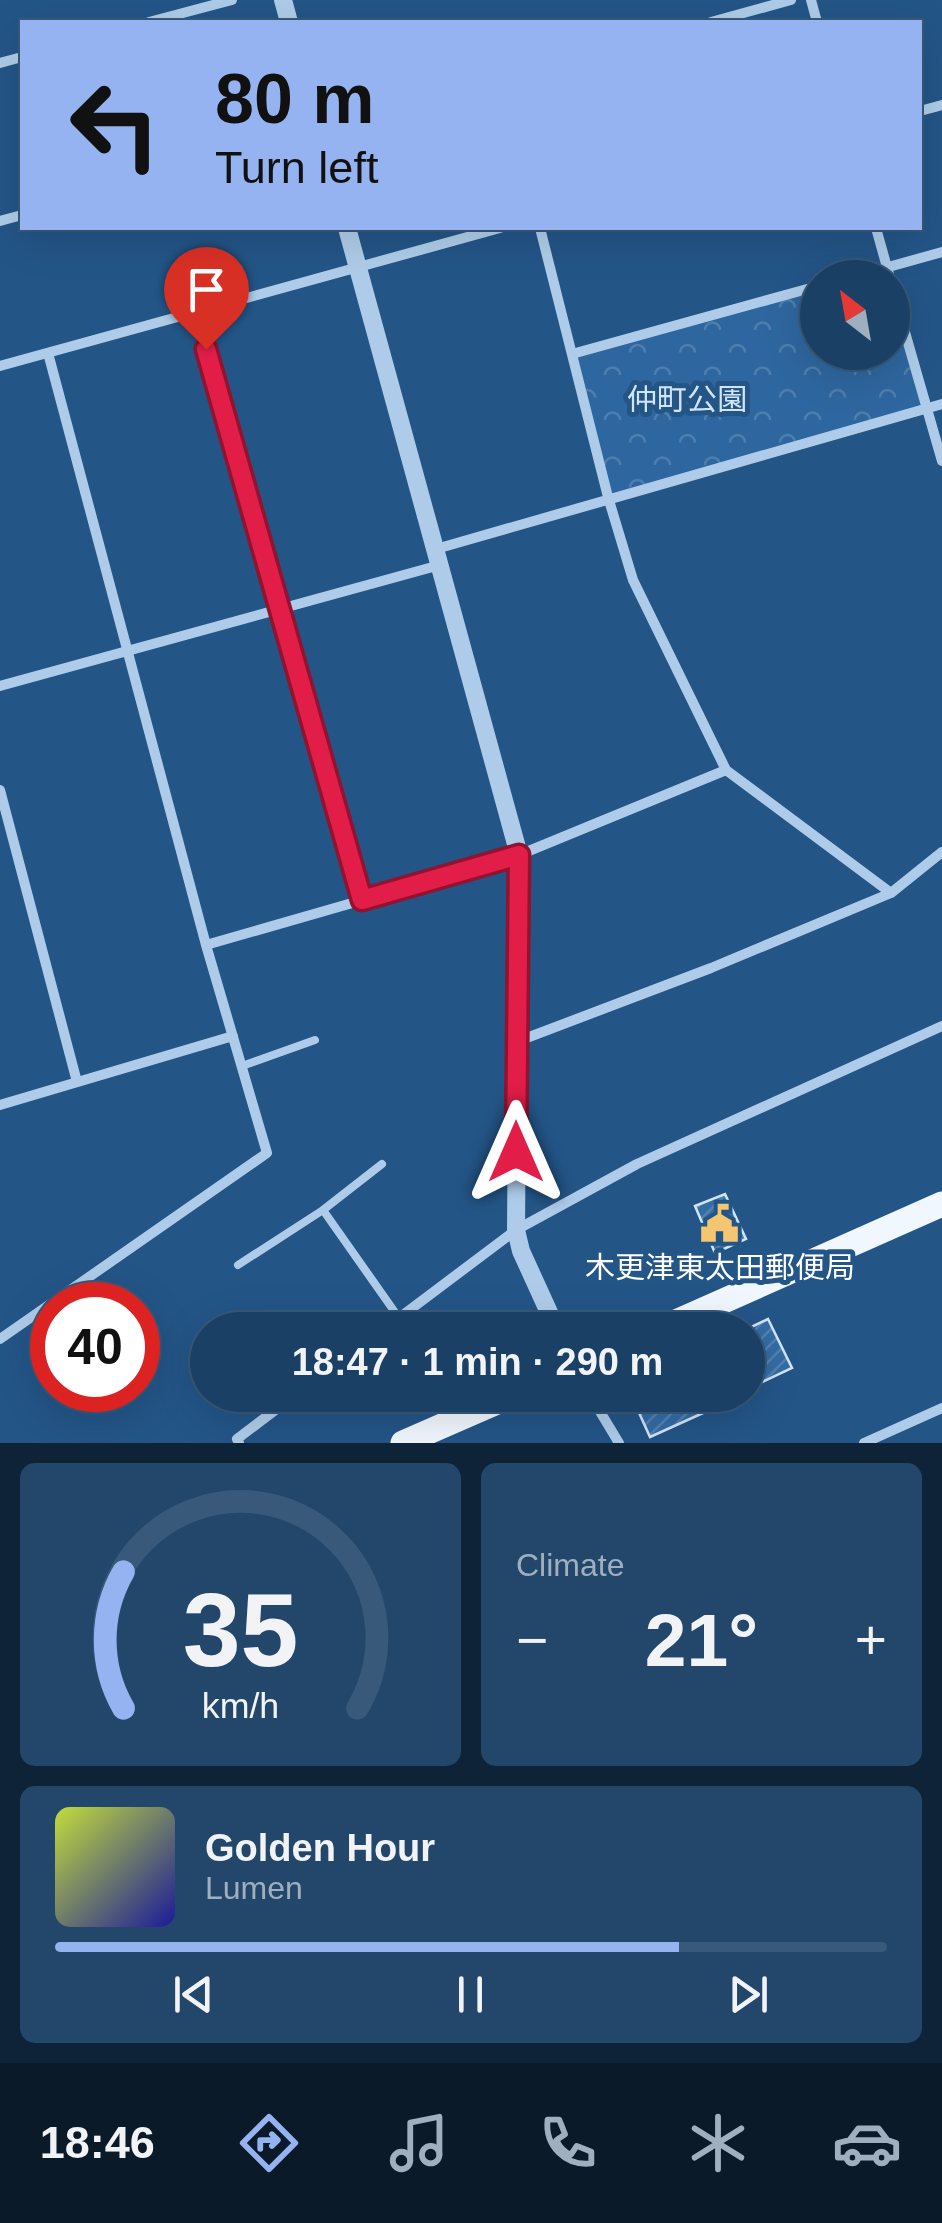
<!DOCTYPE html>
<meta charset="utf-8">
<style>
body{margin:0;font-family:Helvetica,"Noto Sans JP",sans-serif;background:#23476b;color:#f1f3f6;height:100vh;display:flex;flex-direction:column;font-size:38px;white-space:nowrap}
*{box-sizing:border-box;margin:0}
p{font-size:32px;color:#9fafbf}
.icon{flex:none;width:55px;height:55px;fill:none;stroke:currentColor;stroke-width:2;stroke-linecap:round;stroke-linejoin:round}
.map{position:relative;height:1443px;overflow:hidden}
.side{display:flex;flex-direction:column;gap:20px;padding:20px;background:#0e2338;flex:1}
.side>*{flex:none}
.guide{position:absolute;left:20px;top:20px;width:902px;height:210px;border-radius:0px;box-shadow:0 10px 40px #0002,0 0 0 2px #385979;background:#95b2f1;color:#111;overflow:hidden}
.needle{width:65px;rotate:329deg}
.fabs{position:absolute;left:800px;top:260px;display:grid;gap:20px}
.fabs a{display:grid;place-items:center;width:110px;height:110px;border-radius:50%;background:#1a4065;box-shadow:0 10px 40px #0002,0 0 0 2px #385979;font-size:50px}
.speed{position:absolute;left:30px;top:1282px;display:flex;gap:20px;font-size:50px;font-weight:700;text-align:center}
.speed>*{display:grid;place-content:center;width:130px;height:130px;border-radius:50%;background:#1a4065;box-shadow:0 10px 40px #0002,0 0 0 2px #385979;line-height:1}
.speed .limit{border:15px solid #d22;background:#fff;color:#111}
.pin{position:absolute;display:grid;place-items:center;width:85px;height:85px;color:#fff;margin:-102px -42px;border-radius:50% 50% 50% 0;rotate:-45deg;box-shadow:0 0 10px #0007}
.pin .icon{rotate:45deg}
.me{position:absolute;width:110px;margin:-55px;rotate:0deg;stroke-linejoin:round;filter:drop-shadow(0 0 8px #0008)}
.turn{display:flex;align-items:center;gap:35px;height:210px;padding:0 30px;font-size:45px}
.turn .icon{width:130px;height:130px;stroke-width:2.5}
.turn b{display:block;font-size:70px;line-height:85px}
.big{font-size:75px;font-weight:600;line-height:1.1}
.side .widget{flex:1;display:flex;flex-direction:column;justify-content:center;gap:15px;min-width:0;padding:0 35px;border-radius:15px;background:#23476b}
.side .dial{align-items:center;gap:0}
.dial svg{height:260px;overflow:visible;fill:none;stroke:#385979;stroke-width:7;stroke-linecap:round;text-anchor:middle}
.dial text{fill:#f1f3f6;stroke:none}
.song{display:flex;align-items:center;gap:30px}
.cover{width:120px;height:120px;border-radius:15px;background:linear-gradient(135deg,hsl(70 70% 55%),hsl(240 70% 35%))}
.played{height:10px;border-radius:5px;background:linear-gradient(90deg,#95b2f1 75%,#385979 75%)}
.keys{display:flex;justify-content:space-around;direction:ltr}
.heat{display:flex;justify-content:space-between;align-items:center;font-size:55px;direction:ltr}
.side .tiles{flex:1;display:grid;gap:20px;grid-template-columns:1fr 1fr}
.widget:last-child{grid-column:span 2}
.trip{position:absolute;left:190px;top:1312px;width:575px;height:100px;border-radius:50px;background:#1a4065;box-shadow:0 10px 40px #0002,0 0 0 2px #385979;font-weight:600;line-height:100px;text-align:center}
.dock{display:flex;height:160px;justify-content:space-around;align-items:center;background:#0a1a28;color:#9fafbf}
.dock .icon{width:70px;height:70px}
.dock .current{color:#95b2f1}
.dock b{font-size:45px;color:#f1f3f6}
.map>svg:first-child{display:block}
.park{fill:url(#park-crowns)}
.building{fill:url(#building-hatch);stroke:#d2e5f7;stroke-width:2.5}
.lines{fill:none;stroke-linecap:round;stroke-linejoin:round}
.service{stroke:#aecce9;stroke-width:8}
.minor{stroke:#aecce9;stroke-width:10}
.tertiary{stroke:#aecce9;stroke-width:18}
.primary{stroke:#f1f7fe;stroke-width:25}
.route-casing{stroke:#92132f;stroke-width:25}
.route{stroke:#e11d48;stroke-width:18}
.labels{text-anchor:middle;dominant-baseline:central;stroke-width:10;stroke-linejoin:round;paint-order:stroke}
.park-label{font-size:30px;fill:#d2e5f7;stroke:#235587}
.poi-label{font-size:30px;fill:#fff;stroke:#235587}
</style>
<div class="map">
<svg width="942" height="1443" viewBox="0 0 942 1443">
<defs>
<pattern id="park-crowns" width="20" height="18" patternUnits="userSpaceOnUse" patternTransform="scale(2.5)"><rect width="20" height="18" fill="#2e679f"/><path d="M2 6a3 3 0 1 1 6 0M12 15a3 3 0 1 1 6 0" fill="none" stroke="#4d7ead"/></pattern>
<pattern id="building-hatch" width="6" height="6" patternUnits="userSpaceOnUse" patternTransform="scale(2.5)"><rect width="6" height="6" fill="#346ca4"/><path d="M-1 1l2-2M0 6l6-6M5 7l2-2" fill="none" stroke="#5282b2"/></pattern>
</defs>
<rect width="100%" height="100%" fill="#235587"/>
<path class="park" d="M817 286 818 352H892L893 287 927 408 608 497 572 354Z"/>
<path class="building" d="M725 1194 746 1239 715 1253 695 1206Z
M501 1312 509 1330H463Z
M768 1319 792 1368 758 1384 748 1362V1330H745Z
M631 1395H695L703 1413 650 1437Z"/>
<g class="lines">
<path class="service" d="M242 1066 315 1040
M323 1210 382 1164
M238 1265 323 1210 399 1318"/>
<path class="minor" d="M811 0 817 22
M149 22 232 0
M711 22 791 0
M0 63 22 57
M920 111 942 105
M0 221 22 215
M540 228 608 497 633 580 726 770 891 893
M876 228 890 278
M849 278 942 252
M892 287 942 461
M195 312 362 900
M572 354 818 286
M0 366 500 228
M436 549 942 404
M0 686 440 565
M0 790 77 1082
M206 945 519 855 726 770
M516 1042 711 968 891 893 942 852
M0 1105 233 1036
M383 1330 516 1230 637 1164 942 1026
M0 1339 267 1153 206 945 48 353
M590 1395 619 1443
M239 1443 237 1439 295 1395
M864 1443 942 1408"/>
<path class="tertiary" d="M283 0 289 22
M347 228 519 855 516 1230 521 1251 557 1330"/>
<path class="primary" d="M658 1330 942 1204
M403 1443 513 1395"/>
</g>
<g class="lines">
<defs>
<path id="route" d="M206 349 362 900 519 855 516 1152"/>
</defs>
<use href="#route" class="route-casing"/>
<use href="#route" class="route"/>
</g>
<defs>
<symbol id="civic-bare" viewBox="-9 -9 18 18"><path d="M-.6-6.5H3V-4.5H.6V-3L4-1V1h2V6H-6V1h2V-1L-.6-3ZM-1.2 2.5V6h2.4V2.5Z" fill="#f4c671" stroke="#235587" stroke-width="2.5" paint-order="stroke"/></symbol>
</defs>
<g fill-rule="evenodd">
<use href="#civic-bare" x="692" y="1196" width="55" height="55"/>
</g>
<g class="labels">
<g class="park-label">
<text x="687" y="399">仲町公園</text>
</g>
<g class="poi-label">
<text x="720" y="1267">木更津東太田郵便局</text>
</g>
</g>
</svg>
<div class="fabs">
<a><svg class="needle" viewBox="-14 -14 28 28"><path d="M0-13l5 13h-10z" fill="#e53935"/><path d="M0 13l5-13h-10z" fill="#9fafbf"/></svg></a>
</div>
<div class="speed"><div class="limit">40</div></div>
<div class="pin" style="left:206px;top:349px;background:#d93025"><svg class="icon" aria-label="arrive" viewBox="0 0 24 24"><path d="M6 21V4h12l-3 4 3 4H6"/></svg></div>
<svg class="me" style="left:516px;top:1152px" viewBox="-20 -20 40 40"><path d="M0-17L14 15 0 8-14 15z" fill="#e11d48" stroke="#fff" stroke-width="4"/></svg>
<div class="trip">18:47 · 1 min · 290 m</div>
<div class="guide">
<div class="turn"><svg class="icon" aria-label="left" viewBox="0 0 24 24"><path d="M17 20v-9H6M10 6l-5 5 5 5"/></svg><div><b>80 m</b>Turn left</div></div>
</div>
</div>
<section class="side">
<div class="tiles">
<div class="widget dial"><svg viewBox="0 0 100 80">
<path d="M14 69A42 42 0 1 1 86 69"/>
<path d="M14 69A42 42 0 0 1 14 27" stroke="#95b2f1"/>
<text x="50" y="56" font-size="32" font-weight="700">35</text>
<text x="50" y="72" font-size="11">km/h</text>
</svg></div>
<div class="widget"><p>Climate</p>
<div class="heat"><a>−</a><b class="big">21°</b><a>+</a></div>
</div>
<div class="widget">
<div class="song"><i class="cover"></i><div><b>Golden Hour</b><p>Lumen</p></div></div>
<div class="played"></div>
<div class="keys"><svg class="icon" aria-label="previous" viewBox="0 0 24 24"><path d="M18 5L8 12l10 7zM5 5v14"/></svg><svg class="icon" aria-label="pause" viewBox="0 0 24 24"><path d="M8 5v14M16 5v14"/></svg><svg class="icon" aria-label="next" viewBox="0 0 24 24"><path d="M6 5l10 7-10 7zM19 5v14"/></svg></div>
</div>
</div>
</section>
<nav class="dock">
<b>18:46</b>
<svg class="icon current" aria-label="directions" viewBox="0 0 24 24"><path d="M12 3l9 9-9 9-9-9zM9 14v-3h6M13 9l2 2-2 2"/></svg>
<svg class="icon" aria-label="music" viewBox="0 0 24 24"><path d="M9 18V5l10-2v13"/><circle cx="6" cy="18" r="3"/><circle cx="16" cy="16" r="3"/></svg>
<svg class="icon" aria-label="phone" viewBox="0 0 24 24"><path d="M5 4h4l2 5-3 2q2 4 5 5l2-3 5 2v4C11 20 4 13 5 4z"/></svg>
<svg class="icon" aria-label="climate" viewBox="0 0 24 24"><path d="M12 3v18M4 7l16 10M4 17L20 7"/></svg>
<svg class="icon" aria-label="car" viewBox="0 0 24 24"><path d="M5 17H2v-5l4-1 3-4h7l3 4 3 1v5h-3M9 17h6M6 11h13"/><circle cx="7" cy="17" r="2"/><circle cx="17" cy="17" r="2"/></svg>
</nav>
